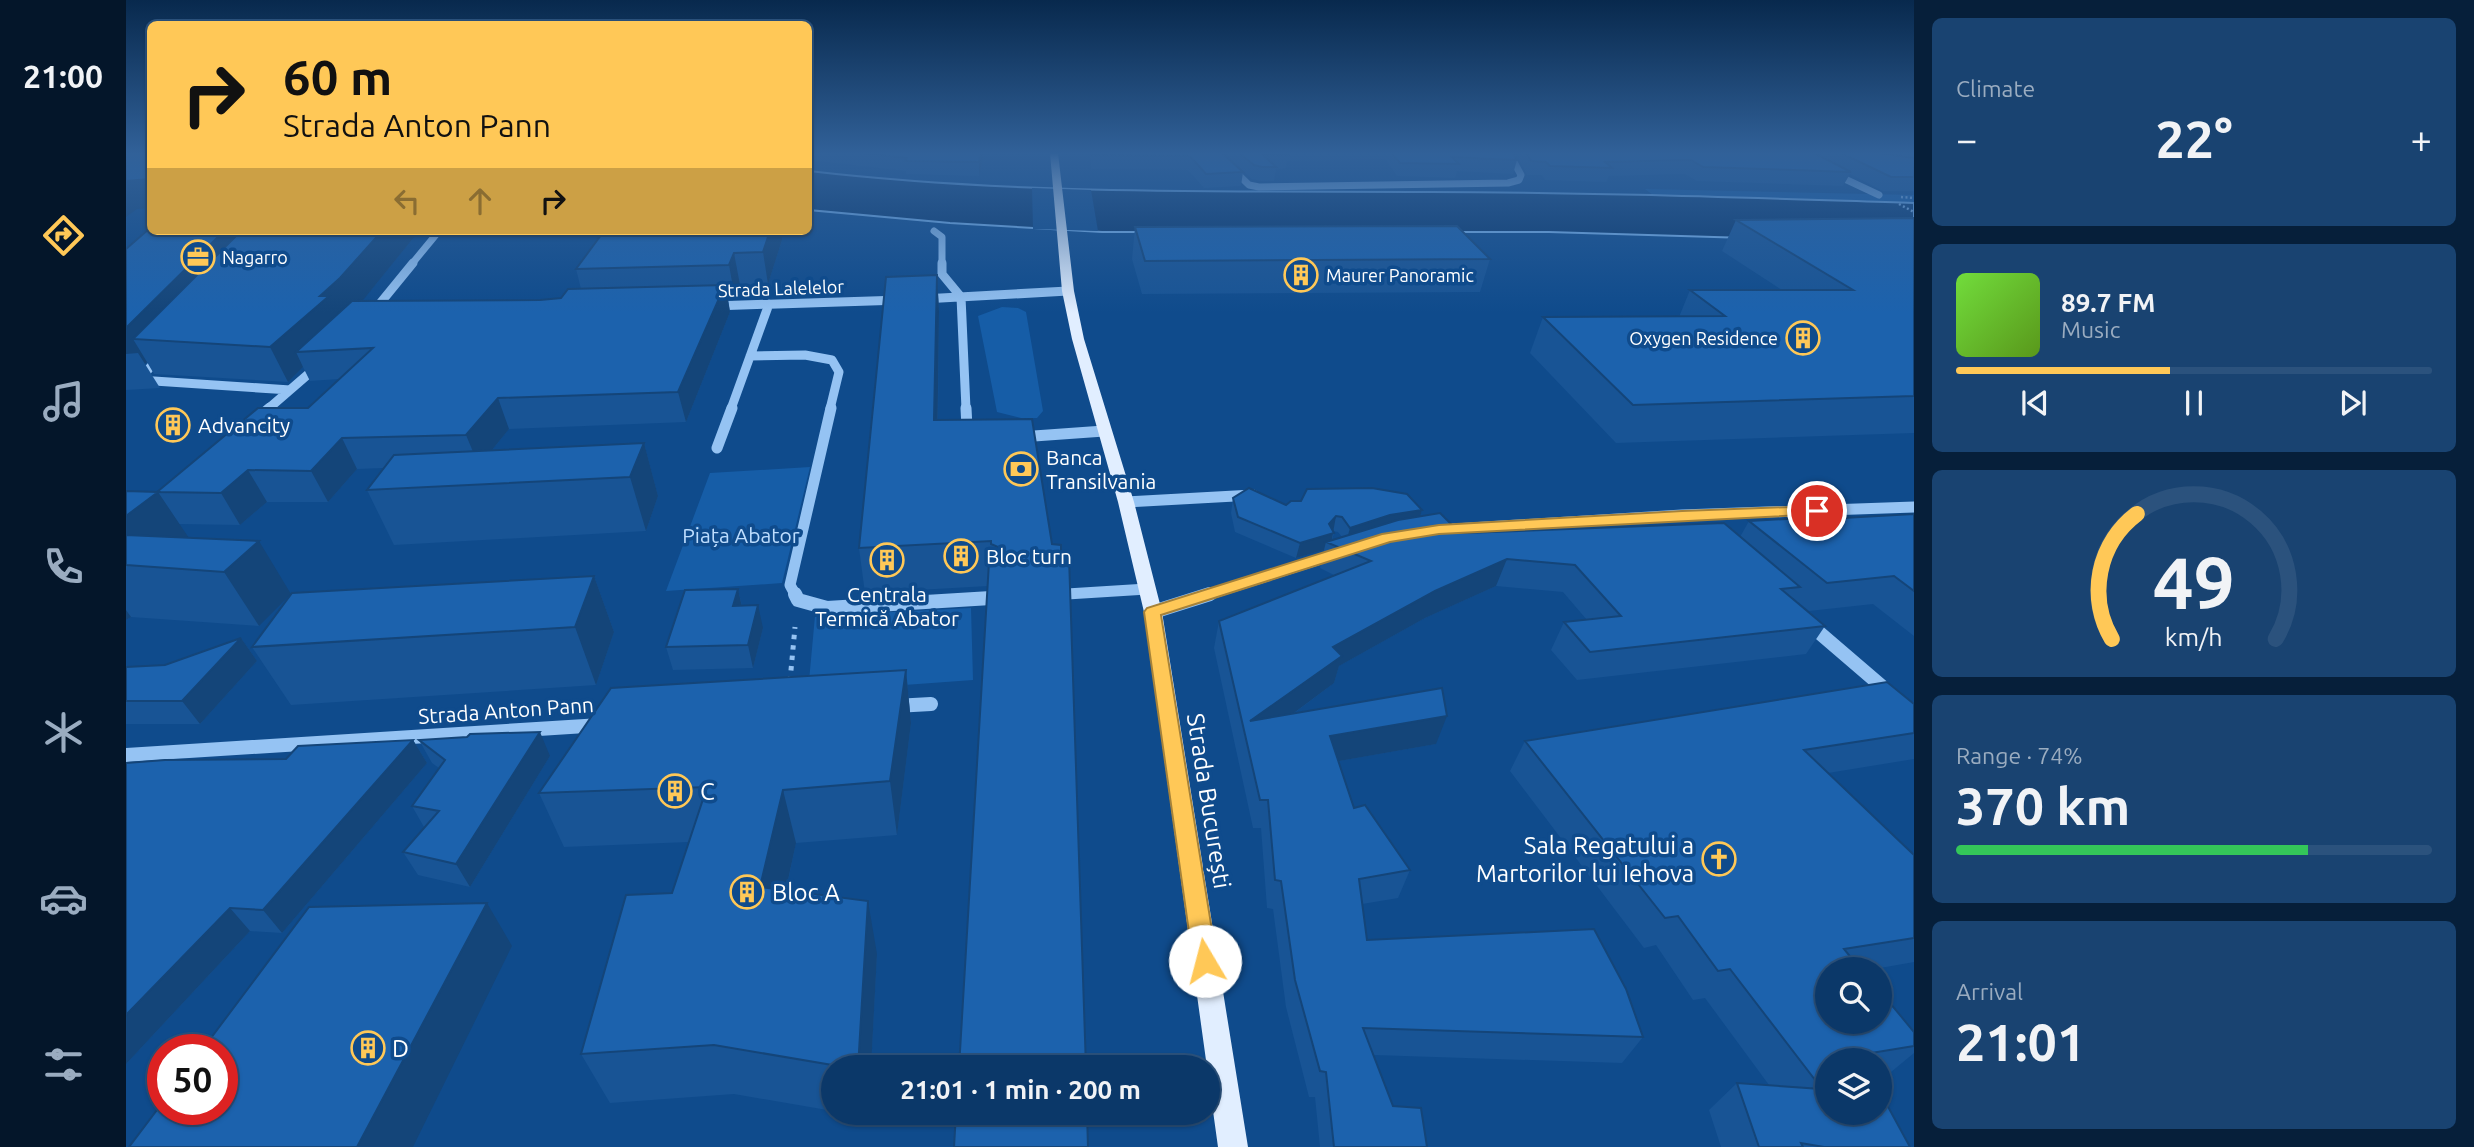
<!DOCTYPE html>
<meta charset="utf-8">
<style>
body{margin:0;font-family:Ubuntu,sans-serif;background:#194371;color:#f1f3f6;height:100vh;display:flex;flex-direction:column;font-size:26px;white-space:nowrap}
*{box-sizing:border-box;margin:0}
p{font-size:23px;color:#9aacc0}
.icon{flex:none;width:38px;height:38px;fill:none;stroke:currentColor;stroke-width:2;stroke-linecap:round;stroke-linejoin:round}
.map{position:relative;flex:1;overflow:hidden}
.sheet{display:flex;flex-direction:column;gap:18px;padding:18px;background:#061f3a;width:560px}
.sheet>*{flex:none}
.guide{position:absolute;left:21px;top:21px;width:665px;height:214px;border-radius:10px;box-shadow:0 2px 5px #0004,0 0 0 2px #2b527d;background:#ffc857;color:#111;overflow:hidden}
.controls{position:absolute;left:1689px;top:957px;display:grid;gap:14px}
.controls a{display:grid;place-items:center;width:77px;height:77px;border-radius:50%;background:#0b3869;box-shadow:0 2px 5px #0004,0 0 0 2px #2b527d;font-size:35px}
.speed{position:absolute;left:21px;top:1034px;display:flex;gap:14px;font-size:35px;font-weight:700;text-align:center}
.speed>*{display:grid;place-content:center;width:91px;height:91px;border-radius:50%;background:#0b3869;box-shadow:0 2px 5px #0004,0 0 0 2px #2b527d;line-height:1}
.speed .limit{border:10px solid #d22;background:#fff;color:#111}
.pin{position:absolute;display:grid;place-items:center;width:60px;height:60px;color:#fff;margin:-30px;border:4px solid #fff;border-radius:50%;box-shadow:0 2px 7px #0007}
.me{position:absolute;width:77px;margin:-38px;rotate:352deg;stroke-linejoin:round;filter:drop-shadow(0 0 5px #0008)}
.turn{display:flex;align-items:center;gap:24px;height:147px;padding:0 21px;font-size:32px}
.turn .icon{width:91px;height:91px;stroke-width:2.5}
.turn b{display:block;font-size:49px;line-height:60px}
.lanes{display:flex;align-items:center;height:66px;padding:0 21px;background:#0003;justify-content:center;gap:35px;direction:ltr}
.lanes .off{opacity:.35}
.big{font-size:52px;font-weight:600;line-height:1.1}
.sheet .widget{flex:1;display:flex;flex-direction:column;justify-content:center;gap:10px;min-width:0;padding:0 24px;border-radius:10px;background:#194371}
.sheet .dial{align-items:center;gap:0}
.dial svg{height:182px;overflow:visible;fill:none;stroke:#2b527d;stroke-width:7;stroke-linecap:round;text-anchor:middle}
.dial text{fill:#f1f3f6;stroke:none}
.song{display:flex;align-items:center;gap:21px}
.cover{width:84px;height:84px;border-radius:10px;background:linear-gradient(135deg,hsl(100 70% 55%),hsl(90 70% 35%))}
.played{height:7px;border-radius:4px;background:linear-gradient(90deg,#ffc857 45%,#2b527d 45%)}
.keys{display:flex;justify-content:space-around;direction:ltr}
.heat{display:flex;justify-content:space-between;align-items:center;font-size:38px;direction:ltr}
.charge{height:10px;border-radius:5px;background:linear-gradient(90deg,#34c759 74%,#2b527d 0)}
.trip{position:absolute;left:695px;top:1055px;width:399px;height:70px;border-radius:35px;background:#0b3869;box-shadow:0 2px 5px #0004,0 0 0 2px #2b527d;font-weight:600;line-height:70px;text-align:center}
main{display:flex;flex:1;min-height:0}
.tabs{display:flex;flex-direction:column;width:126px;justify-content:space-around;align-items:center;background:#04162a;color:#9aacc0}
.tabs .icon{width:49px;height:49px}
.tabs .current{color:#ffc857}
.tabs b{font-size:32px;color:#f1f3f6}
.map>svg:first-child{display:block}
.green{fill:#165da7}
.water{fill:#083568;stroke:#86bff7;stroke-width:2}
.pier{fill:#0f4b8c}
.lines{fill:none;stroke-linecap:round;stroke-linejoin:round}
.path-far1{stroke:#95c3f3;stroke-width:2.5;stroke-dasharray:2 2.5;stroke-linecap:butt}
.path{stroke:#95c3f3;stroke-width:5;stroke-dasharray:4.5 6;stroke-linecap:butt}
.minor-far3{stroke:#95c3f3;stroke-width:7}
.minor-far2{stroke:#95c3f3;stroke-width:9}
.minor-far1{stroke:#95c3f3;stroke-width:11}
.minor{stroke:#95c3f3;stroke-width:14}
.major{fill:#e1eeff;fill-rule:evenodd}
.wall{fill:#185495;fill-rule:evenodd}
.shaded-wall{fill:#144579}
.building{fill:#1c62ad;stroke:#144579;stroke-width:2}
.route{fill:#ffc857;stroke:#a68239;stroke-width:2}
.labels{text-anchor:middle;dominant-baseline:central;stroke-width:7;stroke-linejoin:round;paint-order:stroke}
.far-poi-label{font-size:18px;fill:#fff;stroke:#0f4b8c;text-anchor:start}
.far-street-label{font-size:18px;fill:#fff;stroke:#0f4b8c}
.poi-label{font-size:21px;fill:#fff;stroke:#0f4b8c;text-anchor:start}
.park-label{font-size:21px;fill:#bdddfe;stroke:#0f4b8c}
.street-label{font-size:21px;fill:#fff;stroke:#0f4b8c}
.near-poi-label{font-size:24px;fill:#fff;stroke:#0f4b8c;text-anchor:start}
.near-street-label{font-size:24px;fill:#fff;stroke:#0f4b8c}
</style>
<main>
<nav class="tabs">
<b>21:00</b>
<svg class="icon current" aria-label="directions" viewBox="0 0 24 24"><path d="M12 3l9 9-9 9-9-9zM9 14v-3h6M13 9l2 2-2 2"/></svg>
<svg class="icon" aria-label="music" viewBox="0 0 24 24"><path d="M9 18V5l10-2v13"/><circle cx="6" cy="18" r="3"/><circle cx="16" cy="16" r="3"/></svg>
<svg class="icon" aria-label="phone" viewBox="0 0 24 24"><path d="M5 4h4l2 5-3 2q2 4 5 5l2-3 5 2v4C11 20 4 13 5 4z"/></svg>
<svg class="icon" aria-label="climate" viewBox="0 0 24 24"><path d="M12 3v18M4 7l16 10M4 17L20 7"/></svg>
<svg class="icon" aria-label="car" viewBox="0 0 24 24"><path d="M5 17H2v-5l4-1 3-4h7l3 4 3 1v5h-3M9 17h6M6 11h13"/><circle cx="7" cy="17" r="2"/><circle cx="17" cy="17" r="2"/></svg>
<svg class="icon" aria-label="filters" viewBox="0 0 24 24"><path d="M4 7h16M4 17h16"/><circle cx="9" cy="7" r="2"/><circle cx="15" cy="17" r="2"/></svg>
</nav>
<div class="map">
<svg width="1788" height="1147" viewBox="0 0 1788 1147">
<rect width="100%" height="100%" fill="#0f4b8c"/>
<path class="green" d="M1519 189 1788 195V203L1527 195Z
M876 307 892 308 900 312 917 411 911 418H895L871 412 852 316Z
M684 467 656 583 540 591 584 473Z
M845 608 847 680 682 692 689 616Z"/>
<path class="water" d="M683 171C889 195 1097 191 1304 192 1466 192 1627 198 1788 203V243L1423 232H976L824 223 683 210Z"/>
<path class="pier" d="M906 188 965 190 972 231 907 229Z"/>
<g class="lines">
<path class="path-far1" d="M1775 197 1788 198
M1773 204 1788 212"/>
<path class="path" d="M664 681 669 627"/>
<path class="minor-far3" d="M1090 153 1123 185 1133 187 1382 183 1393 180 1395 175 1383 153
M1706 173 1753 195
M808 231 816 237V265
M285 265 313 231"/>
<path class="minor-far2" d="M816 263V274L835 297 840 409
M797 299 942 291
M587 306 775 300
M247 312 287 263
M35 355 13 380 164 390
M624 356 679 355 706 360 713 372 704 409
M142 409 194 364
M605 409 643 304"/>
<path class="minor-far1" d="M840 408 841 428 845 434
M131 419 144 408
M894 437 978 431
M591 448 606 408
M1000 502 1127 495
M1312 530 1556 515 1788 507
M941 594 1021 589
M670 596 664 585 705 408
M1078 596 1210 554"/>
<path class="minor" d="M669 594 672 600 701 608 865 598
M1027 612 1084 594
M1682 623 1788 714
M769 706 805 704
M0 755 475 725"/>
<path class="major" d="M924 153H932L948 291 958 339 1008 502 1036 612 1122 1147H1092L1018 612 992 502 946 339 936 291Z"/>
</g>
<path class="wall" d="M682 153H890L858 154 853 176 780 174V171L682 160Z
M964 153H1096L1117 172 1115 186 1078 188 1062 170 965 169Z
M1097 153H1387L1391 160 1387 174 1331 171 1329 178 1271 176 1259 159 1161 161 1160 168 1150 169 1148 181H1134L1126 179Z
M1390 153H1688L1693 155 1695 153H1788V191H1757L1724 174 1717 186 1571 181 1559 174 1483 176 1480 182 1419 180 1416 175H1401Z
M1788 218V433L1490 443 1404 353 1417 317H1553L1564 290H1656L1596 251 1610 220Z
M1009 227 1364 259 1354 292 1016 294 1006 259Z
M24 231H293L236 301 414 300 435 298 455 289 450 269 656 240 642 284 614 285 609 298H602L604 312 560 422 383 429 366 450 518 443 532 496 520 531 268 545 241 490 257 468 231 469 202 502H141L114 525 53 524 62 538 133 541V626L5 617 0 620V491L32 492 182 408 213 379 184 381 177 367 162 382 28 374 21 362 19 364 34 388 0 390V249Z
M811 275 813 311 812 420 926 544 862 586 739 593 733 548Z
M1107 498 1160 505 1296 510 1294 516 1334 533 1614 537 1623 521 1717 518 1788 514V636L1747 604 1683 611 1667 598 1666 599 1699 626 1680 654 1451 680 1425 650 1438 622 1461 620 1437 592 1370 586 1299 618 1213 666 1208 683 1167 714 1310 744 1213 761 1228 808 1284 870 1272 898 1236 904 1241 940 1517 1037 1496 1063 1248 1055 1267 1106 1301 1147H1194L1189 1097H1183L1160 1007 1147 909 1141 908 1135 828H1127L1088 648 1093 621 1208 575 1194 568 1198 550 1170 558 1109 532 1105 513ZM1207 531 1212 532 1216 537 1206 540 1208 533Z
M468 576 488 632 470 685 165 705 126 647Z
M612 589 616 606 637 628 627 668 547 670 540 647Z
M115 638 131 661 74 724H0V667L39 665Z
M780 670 785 723 771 835 670 843 660 891 751 954 745 1068H707V1111L608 1094 484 1103 455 1054 546 893 563 842 438 847 413 793Z
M1788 704V759L1702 773 1788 855V962L1743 970H1701L1788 1032V1053L1765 1072 1754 1074V1060H1701L1784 1147H1595L1583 1110 1611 1083 1643 1085 1579 998 1567 1000 1530 945 1518 948 1384 771 1399 741Z
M287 740 301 763 156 933 124 931 0 1064 160 759Z
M293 740 424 756 344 887 292 875 277 852 298 827 286 806 313 768 306 763Z
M718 1113H743L742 1117Z"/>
<path class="shaded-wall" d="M855 153H858L853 176V162Z
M24 179V208L11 209 0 217V181Z
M98 231H141L7 339 21 362 19 364 12 353 0 354V328Z
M256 231H293L229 310 170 352 177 367 162 382 144 347Z
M644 231H655L656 240 642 284 637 252Z
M608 253 614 285 609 298 603 265Z
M811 275 813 311 811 462 808 420Z
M599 285 604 312 560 422 552 392Z
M372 398 383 429 353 466 340 435Z
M216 438 231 469 202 502 185 471Z
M518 443 532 496 520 531 504 477Z
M122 470 141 502 114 525 95 493Z
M32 492 67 544 0 565V516Z
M1296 510 1292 524 1220 542 1224 528 1264 515Z
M1210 516 1205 544 1200 542 1198 550 1170 558 1174 543 1203 524Z
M133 541 165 594 133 626 98 572Z
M1381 559 1370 586 1299 618 1213 666 1208 683 1122 747 1124 721 1207 647 1309 591Z
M468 576 488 632 470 685 449 627Z
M612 589 617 612 607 606Z
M632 605 637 628 627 668 622 645Z
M0 610 5 617 0 620Z
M115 638 131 661 74 724 56 701Z
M780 670 785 723 771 835 764 781Z
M1321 716 1310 744 1196 764 1204 736Z
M414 732 424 756 344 887 330 864Z
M287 740 301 763 156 933 137 910Z
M657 790 670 843 649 940 634 887Z
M742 901 751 954 745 1068H732Z
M361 903 386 946 287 1147H231Z
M104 908 124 931 0 1064V1015Z"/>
<path class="building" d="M0 153H24V179L0 181Z
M737 153H855L853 162 779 161 781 158Z
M966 153H1096L1117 172 1080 174 1064 156 966 155Z
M1113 153H1160L1162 155H1137L1150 167H1136L1128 165Z
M1266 153H1387L1391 160 1326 157 1333 164 1274 163Z
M1401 153H1688L1725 172 1577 167 1565 160 1479 162 1486 168 1424 166 1420 162 1405 161Z
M1715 153H1752L1788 158V177H1765Z
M1788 218V396L1507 405 1417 317 1599 316 1564 290H1727L1610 220Z
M1331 226 1364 259 1019 261 1009 227Z
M24 228V231H98L0 328V249Z
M115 231H256L214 278 194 296H203L144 347 7 339Z
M478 231H644L637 252 608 253 603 265 450 269Z
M811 275 808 420 906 419 926 544 935 545V553L943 557 960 1068H833L863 562 870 560 874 553 872 547 865 544V541L733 548 760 277Z
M599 285 552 392 372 398 340 435 216 438 185 471 122 470 95 493 31 492 132 408H182L247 348 170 352 226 301 414 300 435 298 442 289Z
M518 443 504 477 241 490 268 455Z
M1123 488 1160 505 1165 501H1175L1181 489 1246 488 1281 494 1296 510 1264 515 1224 528 1216 517 1210 516 1203 524 1208 533 1174 543 1112 517 1107 498Z
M0 491 32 492 0 516Z
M1314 513 1334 533H1339L1598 523 1674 587 1655 589 1699 626 1464 652 1438 622 1495 616 1449 565 1381 559 1309 591 1207 647 1216 656 1124 721 1316 688 1321 716 1204 736 1228 808 1239 805 1284 870 1233 879 1241 940 1468 929 1500 989 1517 1037 1237 1028 1267 1106 1295 1108 1301 1147H1208L1200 1072 1194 1071 1169 980 1155 881 1149 880 1142 800H1134L1093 621 1245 561 1200 542 1272 520Z
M1788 514V591L1768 576 1701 583 1623 521 1714 516 1717 518Z
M0 535 133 541 98 572 0 565Z
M468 576 449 627 126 647 166 593Z
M612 589 607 606 632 605 622 645 540 647 559 590Z
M115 638 56 701H0V667L39 665Z
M780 670 764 781 657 790 634 887 742 901 732 1068H724L588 1045 455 1054 500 895 546 893 581 787 413 793 485 688Z
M1761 682 1788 704V733L1678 750 1788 855V938L1718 949 1735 970H1701V1022H1754V991L1788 1032V1046L1733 1055 1736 1060H1701V1113H1754V1092L1784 1147H1698L1675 1143 1677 1147H1633L1611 1083 1696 1089 1604 969 1592 971 1552 916 1539 918 1399 741Z
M414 732 330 864 277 852 313 811 286 806 319 760 293 740 341 737 344 734Z
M287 740 137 910 104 908 0 1015V763L39 760 160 759 172 746Z
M361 903 231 1147H3L37 1102V1110H96V1050H76L183 907Z
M830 1113H961L962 1147H828Z"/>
<linearGradient id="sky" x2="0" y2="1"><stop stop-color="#08294d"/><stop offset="0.49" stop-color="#316199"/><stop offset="1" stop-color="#316199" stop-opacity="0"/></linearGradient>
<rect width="1788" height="313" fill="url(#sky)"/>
<path class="route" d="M1691 506 1698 511 1696 514 1313 534 1264 542 1035 615 1091 961 1088 969 1079 972 1071 969 1067 961 1018 612 1021 608 1256 534 1313 525 1556 511Z"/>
<defs>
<symbol id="office-ring" viewBox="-11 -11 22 22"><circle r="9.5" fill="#0f4b8c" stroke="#ffc857" stroke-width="1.5"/><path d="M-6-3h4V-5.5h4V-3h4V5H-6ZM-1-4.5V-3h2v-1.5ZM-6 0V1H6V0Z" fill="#ffc857"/></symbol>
<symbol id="building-ring" viewBox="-11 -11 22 22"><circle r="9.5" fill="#0f4b8c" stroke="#ffc857" stroke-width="1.5"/><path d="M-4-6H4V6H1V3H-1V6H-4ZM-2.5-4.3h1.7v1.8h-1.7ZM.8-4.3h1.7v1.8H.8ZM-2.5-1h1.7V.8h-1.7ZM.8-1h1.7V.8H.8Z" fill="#ffc857"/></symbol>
<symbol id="bank-ring" viewBox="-11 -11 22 22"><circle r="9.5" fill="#0f4b8c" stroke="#ffc857" stroke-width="1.5"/><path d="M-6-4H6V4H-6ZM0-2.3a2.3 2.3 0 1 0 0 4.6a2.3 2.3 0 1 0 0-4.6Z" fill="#ffc857"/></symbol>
<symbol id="church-ring" viewBox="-11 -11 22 22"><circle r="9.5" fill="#0f4b8c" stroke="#ffc857" stroke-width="1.5"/><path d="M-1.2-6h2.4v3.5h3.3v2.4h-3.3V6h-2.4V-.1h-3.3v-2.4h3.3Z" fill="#ffc857"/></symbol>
</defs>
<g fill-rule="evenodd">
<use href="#office-ring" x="53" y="238" width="38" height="38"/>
<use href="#building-ring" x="1156" y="256" width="38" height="38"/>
<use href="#building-ring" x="1658" y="319" width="38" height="38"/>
<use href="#building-ring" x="28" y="406" width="38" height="38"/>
<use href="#bank-ring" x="876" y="450" width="38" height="38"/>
<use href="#building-ring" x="816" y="537" width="38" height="38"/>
<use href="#building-ring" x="742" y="541" width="38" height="38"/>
<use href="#building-ring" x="530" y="772" width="38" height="38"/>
<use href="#church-ring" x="1574" y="840" width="38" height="38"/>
<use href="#building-ring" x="602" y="873" width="38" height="38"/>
<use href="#building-ring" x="223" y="1029" width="38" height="38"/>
</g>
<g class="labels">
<g class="far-poi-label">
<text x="96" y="257">Nagarro</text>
<text x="1200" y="275">Maurer Panoramic</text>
<text x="1652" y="338" text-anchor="end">Oxygen Residence</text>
</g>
<g class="far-street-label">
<text transform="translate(655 288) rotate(-2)">Strada Lalelelor</text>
</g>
<g class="poi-label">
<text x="72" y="425">Advancity</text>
<text x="920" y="457">Banca<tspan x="920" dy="24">Transilvania</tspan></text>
<text x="860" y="556">Bloc turn</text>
<text x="761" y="594" text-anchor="middle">Centrala<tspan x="761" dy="24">Termică Abator</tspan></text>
</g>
<g class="park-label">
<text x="615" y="535">Piața Abator</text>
</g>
<g class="street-label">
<text transform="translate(380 710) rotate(-4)">Strada Anton Pann</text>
</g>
<g class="near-poi-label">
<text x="574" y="791">C</text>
<text x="1568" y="845" text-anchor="end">Sala Regatului a<tspan x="1568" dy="28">Martorilor lui Iehova</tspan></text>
<text x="646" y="892">Bloc A</text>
<text x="266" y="1048">D</text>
</g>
<g class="near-street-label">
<text transform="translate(1083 801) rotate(81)">Strada București</text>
</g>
</g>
</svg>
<div class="controls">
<a><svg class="icon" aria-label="search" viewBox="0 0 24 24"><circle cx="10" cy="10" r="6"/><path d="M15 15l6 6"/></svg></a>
<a><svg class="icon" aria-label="layers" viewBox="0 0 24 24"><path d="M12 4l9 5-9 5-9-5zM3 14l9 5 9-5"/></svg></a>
</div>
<div class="speed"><div class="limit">50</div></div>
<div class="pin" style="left:1691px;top:511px;background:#d93025"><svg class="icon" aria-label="arrive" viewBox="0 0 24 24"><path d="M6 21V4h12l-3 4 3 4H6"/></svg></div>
<svg class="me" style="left:1079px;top:961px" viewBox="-20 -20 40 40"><circle r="19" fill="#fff"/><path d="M0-13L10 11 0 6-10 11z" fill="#ffc857"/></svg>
<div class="trip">21:01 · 1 min · 200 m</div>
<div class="guide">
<div class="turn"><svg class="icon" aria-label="right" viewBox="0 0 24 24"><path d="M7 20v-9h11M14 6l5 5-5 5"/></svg><div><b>60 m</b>Strada Anton Pann</div></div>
<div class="lanes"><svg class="icon off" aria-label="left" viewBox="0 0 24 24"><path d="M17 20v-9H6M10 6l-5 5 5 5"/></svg><svg class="icon off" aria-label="ahead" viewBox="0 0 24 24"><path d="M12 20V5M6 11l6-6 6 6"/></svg><svg class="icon" aria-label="right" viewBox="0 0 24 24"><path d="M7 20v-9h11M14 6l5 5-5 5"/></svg></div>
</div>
</div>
<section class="sheet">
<div class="widget"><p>Climate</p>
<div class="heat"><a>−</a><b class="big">22°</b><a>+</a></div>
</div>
<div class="widget">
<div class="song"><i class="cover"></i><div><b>89.7 FM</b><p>Music</p></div></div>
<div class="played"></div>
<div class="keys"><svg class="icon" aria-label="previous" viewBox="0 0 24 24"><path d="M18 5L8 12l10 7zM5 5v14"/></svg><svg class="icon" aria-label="pause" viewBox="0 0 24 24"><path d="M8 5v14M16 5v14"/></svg><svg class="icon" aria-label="next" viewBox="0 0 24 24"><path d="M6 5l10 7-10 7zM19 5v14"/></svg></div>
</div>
<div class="widget dial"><svg viewBox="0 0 100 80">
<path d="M14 69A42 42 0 1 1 86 69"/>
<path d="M14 69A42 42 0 0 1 25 14" stroke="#ffc857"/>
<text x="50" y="56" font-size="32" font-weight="700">49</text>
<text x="50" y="72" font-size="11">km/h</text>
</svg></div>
<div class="widget"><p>Range · 74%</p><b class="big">370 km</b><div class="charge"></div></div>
<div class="widget"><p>Arrival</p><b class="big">21:01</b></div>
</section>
</main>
